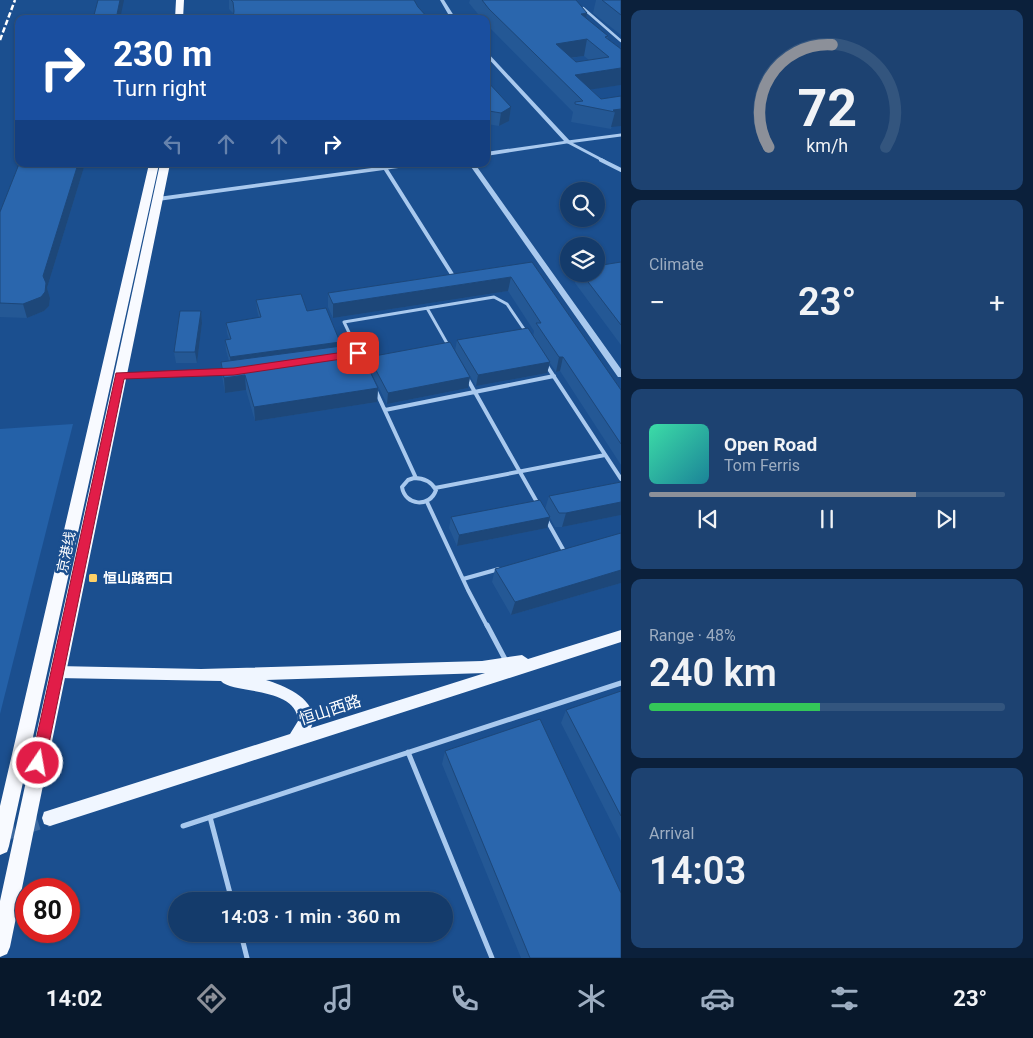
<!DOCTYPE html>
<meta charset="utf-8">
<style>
body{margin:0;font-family:Roboto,"Noto Sans SC",sans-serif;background:#1d4271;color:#f1f3f6;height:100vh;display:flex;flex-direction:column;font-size:19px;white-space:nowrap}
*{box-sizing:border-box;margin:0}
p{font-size:16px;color:#9dadc1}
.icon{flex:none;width:28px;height:28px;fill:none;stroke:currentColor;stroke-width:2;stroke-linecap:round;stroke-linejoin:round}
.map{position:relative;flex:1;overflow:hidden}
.details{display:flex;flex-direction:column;gap:10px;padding:10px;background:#0b203b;width:412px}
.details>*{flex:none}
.guide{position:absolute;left:15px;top:15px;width:475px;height:152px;border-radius:10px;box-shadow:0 1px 4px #0004,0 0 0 1px #33557e;background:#1a4fa0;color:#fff;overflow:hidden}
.fabs{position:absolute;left:560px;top:182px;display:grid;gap:10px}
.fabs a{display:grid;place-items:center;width:45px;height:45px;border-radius:50%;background:#143b6b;box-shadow:0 1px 4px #0004,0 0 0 1px #33557e;font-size:25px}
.speed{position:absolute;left:15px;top:878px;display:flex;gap:10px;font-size:25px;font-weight:700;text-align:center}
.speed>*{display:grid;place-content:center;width:65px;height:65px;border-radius:50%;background:#143b6b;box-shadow:0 1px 4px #0004,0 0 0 1px #33557e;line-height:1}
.speed .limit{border:8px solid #d22;background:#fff;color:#111}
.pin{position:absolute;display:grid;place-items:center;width:42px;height:42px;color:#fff;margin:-21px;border-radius:10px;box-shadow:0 2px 8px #0006}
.me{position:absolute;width:55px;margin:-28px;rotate:12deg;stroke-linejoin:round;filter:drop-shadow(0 0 4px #0008)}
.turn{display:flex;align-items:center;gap:18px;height:105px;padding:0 15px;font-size:22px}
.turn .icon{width:65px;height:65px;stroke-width:2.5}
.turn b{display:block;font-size:35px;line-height:42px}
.lanes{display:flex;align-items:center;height:48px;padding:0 15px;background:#0003;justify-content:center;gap:25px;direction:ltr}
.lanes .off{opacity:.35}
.big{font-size:38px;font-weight:600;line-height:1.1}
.details .card{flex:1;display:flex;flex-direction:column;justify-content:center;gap:8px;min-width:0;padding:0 18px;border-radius:10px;background:#1d4271}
.details .dial{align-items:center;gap:0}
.dial svg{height:130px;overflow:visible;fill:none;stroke:#33557e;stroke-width:7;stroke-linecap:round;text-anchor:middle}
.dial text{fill:#f1f3f6;stroke:none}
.song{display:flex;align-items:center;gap:15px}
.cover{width:60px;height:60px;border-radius:8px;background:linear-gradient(135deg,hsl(160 70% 55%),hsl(190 70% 35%))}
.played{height:5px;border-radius:2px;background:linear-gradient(90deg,#8c9099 75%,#33557e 75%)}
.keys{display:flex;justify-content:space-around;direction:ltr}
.heat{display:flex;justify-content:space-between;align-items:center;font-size:28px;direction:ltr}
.charge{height:8px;border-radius:4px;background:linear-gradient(90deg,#34c759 48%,#33557e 0)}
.trip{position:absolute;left:168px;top:892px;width:285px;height:50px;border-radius:25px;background:#143b6b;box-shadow:0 1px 4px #0004,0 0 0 1px #33557e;font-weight:600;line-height:50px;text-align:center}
.dock{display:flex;height:80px;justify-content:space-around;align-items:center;background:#08182b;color:#9dadc1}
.dock .icon{width:35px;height:35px}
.dock .selected{color:#8c9099}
.dock b{font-size:22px;color:#f1f3f6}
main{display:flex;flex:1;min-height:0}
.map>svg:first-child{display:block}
.green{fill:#2461a8}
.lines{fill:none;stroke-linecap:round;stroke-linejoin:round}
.primary-tunnel{stroke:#3d69a0;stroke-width:16;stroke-dasharray:16 8;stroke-linecap:butt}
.service-far3{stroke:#a9c9ee;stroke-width:2.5}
.service-far2{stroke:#a9c9ee;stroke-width:3}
.service-far1{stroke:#a9c9ee;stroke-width:4}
.service{stroke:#a9c9ee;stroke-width:5}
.minor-far1{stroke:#a9c9ee;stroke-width:3}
.minor{stroke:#a9c9ee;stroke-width:4}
.tertiary{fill:#a9c9ee;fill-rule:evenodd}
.primary{fill:#f0f6ff;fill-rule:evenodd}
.trunk{fill:#f8faff;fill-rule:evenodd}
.rail{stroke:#fff;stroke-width:2.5;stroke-dasharray:5.5 2.5;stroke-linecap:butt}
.wall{fill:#245895;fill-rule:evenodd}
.shaded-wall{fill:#1d4779}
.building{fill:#2a66ad;stroke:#1d4779;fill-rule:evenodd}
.route{fill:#e11d48;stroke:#92132f}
.poi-dot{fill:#ffd166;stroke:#1b4f8f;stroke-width:2}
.labels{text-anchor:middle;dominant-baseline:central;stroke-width:5;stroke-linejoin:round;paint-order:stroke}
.street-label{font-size:14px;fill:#fff;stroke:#1b4f8f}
.poi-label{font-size:14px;font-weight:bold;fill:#fff;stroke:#1b4f8f;text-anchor:start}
.near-street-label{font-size:16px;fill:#fff;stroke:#1b4f8f}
</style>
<main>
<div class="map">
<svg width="621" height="958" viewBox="0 0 621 958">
<rect width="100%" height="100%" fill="#1b4f8f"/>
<path class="green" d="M73 424 0 714V429Z"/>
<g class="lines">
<path class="primary-tunnel" d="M0 834 50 818"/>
<path class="service-far3" d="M583 8 621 41"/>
<path class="service-far2" d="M427 308 448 345
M361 358 344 322 494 297 507 304 526 332"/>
<path class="service-far1" d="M547 366 621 479
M122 376 225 372
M467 378 538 504
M375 389 416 478
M385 410 554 376
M414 478C424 478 431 481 436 490 430 508 405 506 402 487L408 480Z
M435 488 605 455
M427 502 468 590 487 626
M546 519 564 551
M463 579 499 569"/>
<path class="service" d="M487 625 506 661
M408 752 492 958
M210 817 232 901
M183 826 621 683
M241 934 247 958"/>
<path class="minor-far1" d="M568 142 604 161
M568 142 621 135"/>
<path class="minor" d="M601 160 621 170
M385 168 455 279"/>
<path class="tertiary" d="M440 0H444L456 19H451Z
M486 51 570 141V143L486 156V152L564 141 486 56Z
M401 164H416L413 166 158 201 155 199 158 197Z
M469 164H475L621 369V377H618Z"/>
<path class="primary" d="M621 630V642L50 826 44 824 42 818 44 812 50 810 290 734 298 721C297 686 231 694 221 681L57 678 52 677 50 672 52 667 57 666 201 669 482 661 522 655 528 659ZM485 673 311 728C322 701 286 686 266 680Z"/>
<path class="trunk" d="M176 0H184L183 19H175Z
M149 164H159L9 846 7 852 0 855V806Z
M160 164H170L10 947 7 954 0 957V901Z"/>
<path class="rail" d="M0 40 15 0"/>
</g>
<path class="wall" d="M229 0H414L234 14 229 9Z
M470 0H576L587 13 586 18 608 36V39L621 49V85L591 89 601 99 621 96 611 129 571 122 573 112 487 25 486 19H482L469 3ZM584 56 589 60 576 62 572 58Z
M596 0H621V35L593 13Z
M486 80 511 107 509 121 499 126 487 124Z
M19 164H85L47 288 50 298 49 306 44 311 27 318 0 317V212Z
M223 164H244L238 167H223Z
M532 262 621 390V465L560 371 556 372 550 363 547 373 476 386 455 351 457 340 533 336 534 331 508 291 333 318 328 307V293Z
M621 262V345L575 283 577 274H596Z
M256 300 307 311 340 342V346L354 356 378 388 377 402 255 421 246 390 225 393 222 376 221 362 229 361 226 350 225 340 229 339 227 333 226 323 259 318 257 310Z
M201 311 202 323 197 363H176L174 352Z
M369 357 470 377 468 388 387 404 369 368Z
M621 482V515L562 527H555L550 518 547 528 457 546 449 528 451 517 545 509 549 496Z
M621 533V583L511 615 492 582 495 569Z
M621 691V841L561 723 566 710Z
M445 751 621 958H521L442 764Z"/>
<path class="shaded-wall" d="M120 0H124L120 19H116Z
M587 13 584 29 581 14Z
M587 39 584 56 553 60 556 44Z
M621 68V85L574 92 575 75Z
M511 107 509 121 499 126 501 113Z
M621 109V126L611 127 615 112 613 110Z
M486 111H489L487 124H486Z
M78 164H85L47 288 50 298 49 306 44 311 27 318 23 304 43 276Z
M238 164H244L238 167Z
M511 277 508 291 333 318V304Z
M201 311 202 323 197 363 195 352Z
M340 342V352L231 367 230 357Z
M559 357H563L560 371 556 372Z
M550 362 547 373 476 386 478 375Z
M245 375 246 390 225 393 224 378Z
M470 377 468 388 387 404 388 393Z
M378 388 377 402 255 421 254 407Z
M621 502V515L562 527 566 513Z
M550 517 547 528 457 546 459 535Z
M621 570V583L511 615 515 602Z"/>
<path class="building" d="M98 0H120L116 19H93Z
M231 0H414L418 7 429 19H233L234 11 233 2Z
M482 0H576L587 13 581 14 608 36 605 37 621 49V68L575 75 601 99 621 96V109L613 110 615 112 575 104V102L583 101 489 9ZM587 39 609 57 576 62 556 44Z
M602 0H621V15Z
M486 80 511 107 501 113 489 111H486Z
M19 164H78L43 276 46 283 45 292 41 297 23 304 0 303V212Z
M532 262 621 390V444L563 357H559L536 323H541L511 277 333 304 328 293Z
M621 262V325L582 274H596V266Z
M301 294 307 311 326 308 340 342 230 357 225 340 231 339 226 323 261 317 256 300Z
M180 311H201L195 352H174Z
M528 328 550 362 478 375 457 340Z
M450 342 470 377 388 393 369 357Z
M349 345 354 356 362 355 378 388 254 407 245 375 224 378 221 362Z
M621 482V502L566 513H559L549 496Z
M540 500 550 517 459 535 451 517Z
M621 533V570L515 602 495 569Z
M621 691V816L566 710Z
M540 719 621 893V958H530L445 751Z"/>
<path class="route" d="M358 350 362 351V356L234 375 124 379 45 763 43 768 38 770 33 768 31 763 116 373 234 368Z"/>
<rect class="poi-dot" x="88" y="573" width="10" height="10" rx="2.5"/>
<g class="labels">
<g class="street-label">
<text transform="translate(66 552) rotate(-78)">京港线</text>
</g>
<g class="poi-label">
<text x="103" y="578">恒山路西口</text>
</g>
<g class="near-street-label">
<text transform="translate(330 710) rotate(-18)">恒山西路</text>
</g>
</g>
</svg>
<div class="fabs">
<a><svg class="icon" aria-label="search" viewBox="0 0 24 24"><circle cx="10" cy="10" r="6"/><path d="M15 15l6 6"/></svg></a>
<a><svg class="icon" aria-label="layers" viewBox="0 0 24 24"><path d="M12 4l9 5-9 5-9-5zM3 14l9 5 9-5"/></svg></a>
</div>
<div class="speed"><div class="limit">80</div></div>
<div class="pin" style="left:358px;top:353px;background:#d93025"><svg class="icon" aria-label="arrive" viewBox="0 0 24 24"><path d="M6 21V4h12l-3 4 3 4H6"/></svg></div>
<svg class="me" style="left:38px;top:763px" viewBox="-20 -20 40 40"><circle r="17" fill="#e11d48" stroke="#fff" stroke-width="3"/><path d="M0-11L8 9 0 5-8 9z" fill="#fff"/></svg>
<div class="trip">14:03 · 1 min · 360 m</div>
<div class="guide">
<div class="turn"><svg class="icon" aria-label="right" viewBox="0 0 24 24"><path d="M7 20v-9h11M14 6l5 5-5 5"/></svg><div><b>230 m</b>Turn right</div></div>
<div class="lanes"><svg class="icon off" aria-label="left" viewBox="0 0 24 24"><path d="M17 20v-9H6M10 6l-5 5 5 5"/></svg><svg class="icon off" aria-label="ahead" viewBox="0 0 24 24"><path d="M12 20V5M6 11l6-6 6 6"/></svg><svg class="icon off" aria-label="ahead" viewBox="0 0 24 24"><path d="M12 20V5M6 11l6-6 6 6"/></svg><svg class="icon" aria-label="right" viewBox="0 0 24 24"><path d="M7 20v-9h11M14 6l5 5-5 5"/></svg></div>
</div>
</div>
<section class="details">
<div class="card dial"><svg viewBox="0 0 100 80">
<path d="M14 69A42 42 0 1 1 86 69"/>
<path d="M14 69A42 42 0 0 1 53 6" stroke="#8c9099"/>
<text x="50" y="56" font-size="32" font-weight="700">72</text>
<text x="50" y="72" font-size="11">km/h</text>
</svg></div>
<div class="card"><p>Climate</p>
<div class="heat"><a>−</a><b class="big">23°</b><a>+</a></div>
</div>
<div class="card">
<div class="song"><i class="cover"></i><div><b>Open Road</b><p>Tom Ferris</p></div></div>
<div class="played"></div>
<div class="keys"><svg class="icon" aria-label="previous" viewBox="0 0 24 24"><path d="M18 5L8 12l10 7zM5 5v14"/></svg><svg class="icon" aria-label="pause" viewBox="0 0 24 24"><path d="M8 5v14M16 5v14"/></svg><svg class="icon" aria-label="next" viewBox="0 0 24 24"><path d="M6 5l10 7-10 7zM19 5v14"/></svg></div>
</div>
<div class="card"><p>Range · 48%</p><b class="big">240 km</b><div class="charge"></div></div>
<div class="card"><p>Arrival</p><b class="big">14:03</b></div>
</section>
</main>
<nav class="dock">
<b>14:02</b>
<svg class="icon selected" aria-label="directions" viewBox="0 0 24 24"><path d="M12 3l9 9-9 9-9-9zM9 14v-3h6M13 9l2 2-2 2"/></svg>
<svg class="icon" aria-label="music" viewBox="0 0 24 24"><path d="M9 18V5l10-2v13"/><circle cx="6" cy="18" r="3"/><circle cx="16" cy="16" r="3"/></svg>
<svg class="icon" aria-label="phone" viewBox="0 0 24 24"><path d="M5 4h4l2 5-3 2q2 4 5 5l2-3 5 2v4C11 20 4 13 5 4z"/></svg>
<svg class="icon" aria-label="climate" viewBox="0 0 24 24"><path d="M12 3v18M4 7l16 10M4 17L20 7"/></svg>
<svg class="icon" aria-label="car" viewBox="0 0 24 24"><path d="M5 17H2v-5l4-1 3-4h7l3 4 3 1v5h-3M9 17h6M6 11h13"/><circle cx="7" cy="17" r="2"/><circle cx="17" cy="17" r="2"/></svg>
<svg class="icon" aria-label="filters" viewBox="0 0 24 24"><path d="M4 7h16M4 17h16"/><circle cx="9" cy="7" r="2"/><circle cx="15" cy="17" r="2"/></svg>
<b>23°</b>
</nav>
